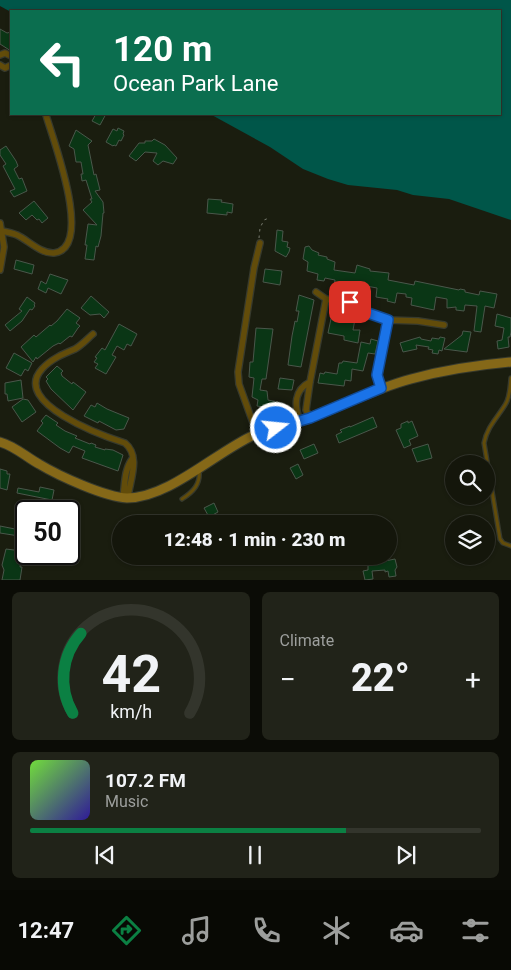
<!DOCTYPE html>
<meta charset="utf-8">
<style>
body{margin:0;font-family:Roboto,sans-serif;background:#212319;color:#f1f3f6;height:100vh;display:flex;flex-direction:column;font-size:19px;white-space:nowrap}
*{box-sizing:border-box;margin:0}
p{font-size:16px;color:#9d9f9d}
.icon{flex:none;width:28px;height:28px;fill:none;stroke:currentColor;stroke-width:2;stroke-linecap:round;stroke-linejoin:round}
.map{position:relative;height:580px;overflow:hidden}
.sheet{display:flex;flex-direction:column;gap:12px;padding:12px;background:#0b0c06;flex:1}
.sheet>*{flex:none}
.guide{position:absolute;left:10px;top:10px;width:491px;height:105px;border-radius:0px;box-shadow:0 1px 4px #0004,0 0 0 1px #33352c;background:#0b6e4f;color:#fff;overflow:hidden}
.buttons{position:absolute;left:445px;top:455px;display:grid;gap:10px}
.buttons a{display:grid;place-items:center;width:50px;height:50px;border-radius:50%;background:#14160b;box-shadow:0 1px 4px #0004,0 0 0 1px #33352c;font-size:25px}
.speed{position:absolute;left:15px;top:500px;display:flex;gap:10px;font-size:25px;font-weight:700;text-align:center}
.speed>*{display:grid;place-content:center;width:65px;height:65px;border-radius:50%;background:#14160b;box-shadow:0 1px 4px #0004,0 0 0 1px #33352c;line-height:1}
.speed .limit{border:2px solid #111;border-radius:8px;background:#fff;color:#111}
.pin{position:absolute;display:grid;place-items:center;width:42px;height:42px;color:#fff;margin:-21px;border-radius:10px;box-shadow:0 2px 8px #0006}
.me{position:absolute;width:55px;margin:-28px;rotate:74deg;stroke-linejoin:round;filter:drop-shadow(0 0 4px #0008)}
.turn{display:flex;align-items:center;gap:18px;height:105px;padding:0 20px;font-size:22px}
.turn .icon{width:65px;height:65px;stroke-width:2.5}
.turn b{display:block;font-size:35px;line-height:42px}
.big{font-size:38px;font-weight:800;line-height:1.1}
.sheet .card{flex:1;display:flex;flex-direction:column;justify-content:center;gap:8px;min-width:0;padding:0 18px;border-radius:8px;background:#212319}
.sheet .dial{align-items:center;gap:0}
.dial svg{height:130px;overflow:visible;fill:none;stroke:#33352c;stroke-width:7;stroke-linecap:round;text-anchor:middle}
.dial text{fill:#f1f3f6;stroke:none}
.song{display:flex;align-items:center;gap:15px}
.cover{width:60px;height:60px;border-radius:8px;background:linear-gradient(135deg,hsl(100 70% 55%),hsl(250 70% 35%))}
.played{height:5px;border-radius:2px;background:linear-gradient(90deg,#0b8043 70%,#33352c 70%)}
.keys{display:flex;justify-content:space-around;direction:ltr}
.heat{display:flex;justify-content:space-between;align-items:center;font-size:28px;direction:ltr}
.sheet .tiles{flex:1;display:grid;gap:12px;grid-template-columns:1fr 1fr}
.card:last-child{grid-column:span 2}
.trip{position:absolute;left:112px;top:515px;width:285px;height:50px;border-radius:25px;background:#14160b;box-shadow:0 1px 4px #0004,0 0 0 1px #33352c;font-weight:800;line-height:50px;text-align:center}
.tab-bar{display:flex;height:80px;justify-content:space-around;align-items:center;background:#080904;color:#9d9f9d}
.tab-bar .icon{width:35px;height:35px}
.tab-bar .selected{color:#0b8043}
.tab-bar b{font-size:22px;color:#f1f3f6}
.map>svg:first-child{display:block}
.water{fill:#005649}
.building{fill:#0a3615;stroke:#4a574b}
.lines{fill:none;stroke-linecap:round;stroke-linejoin:round}
.lane-casing{stroke:#373a2d;stroke-width:5.5}
.street-casing{stroke:#373a2d;stroke-width:8}
.secondary-casing{stroke:#373a2d;stroke-width:11}
.path{stroke:#797c70;stroke-width:1;stroke-dasharray:2.5 4;stroke-linecap:butt}
.lane{stroke:#624c0a;stroke-width:3}
.street{stroke:#624c0a;stroke-width:5.5}
.secondary{stroke:#856818;stroke-width:9}
.route-casing{stroke:#114b97;stroke-width:12}
.route{stroke:#1a73e8;stroke-width:9}
</style>
<div class="map">
<svg width="511" height="580" viewBox="0 0 511 580">
<rect width="100%" height="100%" fill="#1a1d0f"/>
<path class="water" d="M0 0H511V220L449 199 413 195 397 190 348 185 328 179 303 169 270 147 210 114H500V11L11 12 0 6Z"/>
<path class="building" d="M0 29 7 33 11 32V51L0 44Z
M96 114H106L100 125 92 121Z
M118 128 124 131 123 134 124 135 121 141 119 140 116 146 114 145 113 146 106 142 113 129 117 131Z
M76 130 92 141 88 145 94 175 96 174 100 190 95 191 103 202 104 213H103L101 236 98 247 96 246 94 260 85 259 87 245H85L88 224 97 225 83 210 92 202 90 199H92L86 180 82 181 81 174H83L81 162H76L74 149 69 146Z
M154 139 165 145 177 158 173 164 163 161 158 165 153 161 157 153 145 152 136 161 129 156 139 143H145V141H152Z
M6 146 16 161 18 166 14 169 19 179 22 178 27 191 14 197 10 191 15 189 3 166 6 164 0 155V150Z
M208 199 222 200 221 202 233 204 232 213 227 212V215L207 213Z
M34 201 48 218 42 223 39 219 37 220 32 215 26 220 19 213Z
M277 230 283 231 282 241 288 242 287 247 290 248 289 252 286 257 275 251Z
M309 246 312 250 319 253 318 255 327 257V259L335 262 334 270 355 273 357 265 370 269V271L389 273 388 280 414 285 415 281 459 290 460 289 465 290V292L479 295 480 291 497 294 494 308 485 306 481 332 474 331 477 306 465 305 464 311 456 310V307L447 308V299L436 297 434 310 411 305 412 298 406 297V294L397 293 395 303 387 301 388 299 376 297 377 288 361 285 359 294 341 290V288L334 286 335 280 325 278 324 281 317 280 318 274 307 271 308 262 303 259 305 247Z
M16 260 34 265 32 274 14 269Z
M265 269 282 271 280 285 263 282Z
M50 274 68 280 61 294 48 288 46 293 38 289 41 281 46 284Z
M299 295 314 300 301 367 288 365 292 336 295 321 297 322 299 311H296Z
M91 296 109 312 104 318 100 314 90 315 81 308Z
M27 297 35 303 34 305 35 306 32 310 30 309 22 321 10 331 5 325 22 311 19 309Z
M67 309 80 318 76 323 80 326 78 328 72 337 70 336 60 344 59 343 53 346 37 359 36 357 33 362 21 347 34 335 36 337 50 325 51 326 57 321Z
M332 314 355 319 353 330H360L358 343 344 340V336L328 333Z
M497 314 511 318V332L510 337H508L509 347 498 349 497 341 502 340 504 328 495 326Z
M119 324 137 334 131 346 127 344 124 350 117 346 112 355 116 357 106 374 95 368 98 364 94 362 97 358 95 357 102 348 105 350Z
M256 328 273 329 266 379H262L260 390 267 391 268 400 283 403 281 410 257 406 258 400 252 397 254 378 249 377 250 362H253Z
M463 331 471 332 467 352 444 349 462 335Z
M420 337 421 339 431 341 432 338 439 339 440 337 445 338 442 351 439 350 438 354 432 353 433 350 428 349 429 347 416 345 417 349 403 352 400 343Z
M371 339 378 341 375 354 368 353 363 371 352 369 351 381 345 380 344 386 318 383 320 373 324 374 325 372 337 374 339 363H342L343 361 357 363 361 342 370 344Z
M14 353 32 363 28 371 25 369 21 376 6 368Z
M57 366 63 371 61 373 62 376 72 384 73 382 86 392 73 410 51 389 46 381 48 379 46 377Z
M280 378 294 380 292 390 278 389Z
M21 380 23 398 8 401 7 394H5V383Z
M23 399 28 400 36 412 22 422 12 407Z
M97 403 107 409 129 418 124 429 116 430 99 421 98 423 84 416 91 405 95 407Z
M46 415 58 423 56 425 65 431 77 436 75 438 90 444 91 443 96 445 95 447 105 450V449L113 450 123 455 118 471 82 458 85 451 73 446 69 453 60 448 37 431 43 423 41 421Z
M373 417 377 427 339 443 336 435 342 432 340 430 350 426V427Z
M408 421V423L412 421 418 436 409 440 411 445 404 448 396 430 401 428V424Z
M314 444 318 453 304 459 300 450Z
M428 444 432 458 417 462 412 449Z
M298 464 303 475 296 479 290 468Z
M0 469 7 471V474H10L7 490 0 488Z
M40 487 54 490 52 500 17 493 18 488 39 492Z
M214 503 218 512 209 517 204 508Z
M0 526 20 530 19 536 0 533Z
M6 549 22 551 20 567H22L20 580H2L4 570 2 565Z
M381 558V559H385V561L395 559 397 567 395 570 396 576 389 577 388 571 385 572V570L372 571 373 579 365 580 363 571 368 570V561Z"/>
<g class="lines">
<defs>
<path id="lane" d="M511 378C510 387 510 398 505 405 497 418 487 427 484 443L500 539 503 543 511 546
M182 499C193 492 201 484 199 470"/>
<path id="street" d="M0 55 5 53 11 56
M0 65 5 68 11 65
M0 223 4 247 0 270
M2 231C7 232 12 233 17 235 28 240 41 254 54 253 95 248 52 137 46 115
M316 292 326 299 346 303
M350 303 365 312 388 320 418 321 444 325
M93 334C87 339 82 345 75 349 63 354 51 359 42 369 11 403 103 436 125 443 141 456 130 480 128 497
M381 388 377 375 388 320
M310 418 306 410 310 382 326 299
M300 421C294 406 294 390 310 382
M257 434 239 384 238 372 254 268 260 243
M123 497C125 485 124 470 132 459"/>
<path id="secondary" d="M0 442C15 446 26 457 39 464 59 476 105 497 127 498 169 498 216 452 254 435 273 427 293 424 312 417 345 404 377 388 411 379 444 370 477 365 511 362"/>
</defs>
<use href="#lane" class="lane-casing"/>
<use href="#street" class="street-casing"/>
<use href="#secondary" class="secondary-casing"/>
<path class="path" d="M259 238 260 228 264 220 269 218"/>
<use href="#lane" class="lane"/>
<use href="#street" class="street"/>
<use href="#secondary" class="secondary"/>
</g>
<g class="lines">
<defs>
<path id="route" d="M276 428 310 418 381 388 377 375 388 320 365 312 350 302"/>
</defs>
<use href="#route" class="route-casing"/>
<use href="#route" class="route"/>
</g>
</svg>
<div class="buttons">
<a><svg class="icon" aria-label="search" viewBox="0 0 24 24"><circle cx="10" cy="10" r="6"/><path d="M15 15l6 6"/></svg></a>
<a><svg class="icon" aria-label="layers" viewBox="0 0 24 24"><path d="M12 4l9 5-9 5-9-5zM3 14l9 5 9-5"/></svg></a>
</div>
<div class="speed"><div class="limit">50</div></div>
<div class="pin" style="left:350px;top:302px;background:#d93025"><svg class="icon" aria-label="arrive" viewBox="0 0 24 24"><path d="M6 21V4h12l-3 4 3 4H6"/></svg></div>
<svg class="me" style="left:276px;top:428px" viewBox="-20 -20 40 40"><circle r="17" fill="#1a73e8" stroke="#fff" stroke-width="3"/><path d="M0-11L8 9 0 5-8 9z" fill="#fff"/></svg>
<div class="trip">12:48 · 1 min · 230 m</div>
<div class="guide">
<div class="turn"><svg class="icon" aria-label="left" viewBox="0 0 24 24"><path d="M17 20v-9H6M10 6l-5 5 5 5"/></svg><div><b>120 m</b>Ocean Park Lane</div></div>
</div>
</div>
<section class="sheet">
<div class="tiles">
<div class="card dial"><svg viewBox="0 0 100 80">
<path d="M14 69A42 42 0 1 1 86 69"/>
<path d="M14 69A42 42 0 0 1 19 20" stroke="#0b8043"/>
<text x="50" y="56" font-size="32" font-weight="700">42</text>
<text x="50" y="72" font-size="11">km/h</text>
</svg></div>
<div class="card"><p>Climate</p>
<div class="heat"><a>−</a><b class="big">22°</b><a>+</a></div>
</div>
<div class="card">
<div class="song"><i class="cover"></i><div><b>107.2 FM</b><p>Music</p></div></div>
<div class="played"></div>
<div class="keys"><svg class="icon" aria-label="previous" viewBox="0 0 24 24"><path d="M18 5L8 12l10 7zM5 5v14"/></svg><svg class="icon" aria-label="pause" viewBox="0 0 24 24"><path d="M8 5v14M16 5v14"/></svg><svg class="icon" aria-label="next" viewBox="0 0 24 24"><path d="M6 5l10 7-10 7zM19 5v14"/></svg></div>
</div>
</div>
</section>
<nav class="tab-bar">
<b>12:47</b>
<svg class="icon selected" aria-label="directions" viewBox="0 0 24 24"><path d="M12 3l9 9-9 9-9-9zM9 14v-3h6M13 9l2 2-2 2"/></svg>
<svg class="icon" aria-label="music" viewBox="0 0 24 24"><path d="M9 18V5l10-2v13"/><circle cx="6" cy="18" r="3"/><circle cx="16" cy="16" r="3"/></svg>
<svg class="icon" aria-label="phone" viewBox="0 0 24 24"><path d="M5 4h4l2 5-3 2q2 4 5 5l2-3 5 2v4C11 20 4 13 5 4z"/></svg>
<svg class="icon" aria-label="climate" viewBox="0 0 24 24"><path d="M12 3v18M4 7l16 10M4 17L20 7"/></svg>
<svg class="icon" aria-label="car" viewBox="0 0 24 24"><path d="M5 17H2v-5l4-1 3-4h7l3 4 3 1v5h-3M9 17h6M6 11h13"/><circle cx="7" cy="17" r="2"/><circle cx="17" cy="17" r="2"/></svg>
<svg class="icon" aria-label="filters" viewBox="0 0 24 24"><path d="M4 7h16M4 17h16"/><circle cx="9" cy="7" r="2"/><circle cx="15" cy="17" r="2"/></svg>
</nav>
